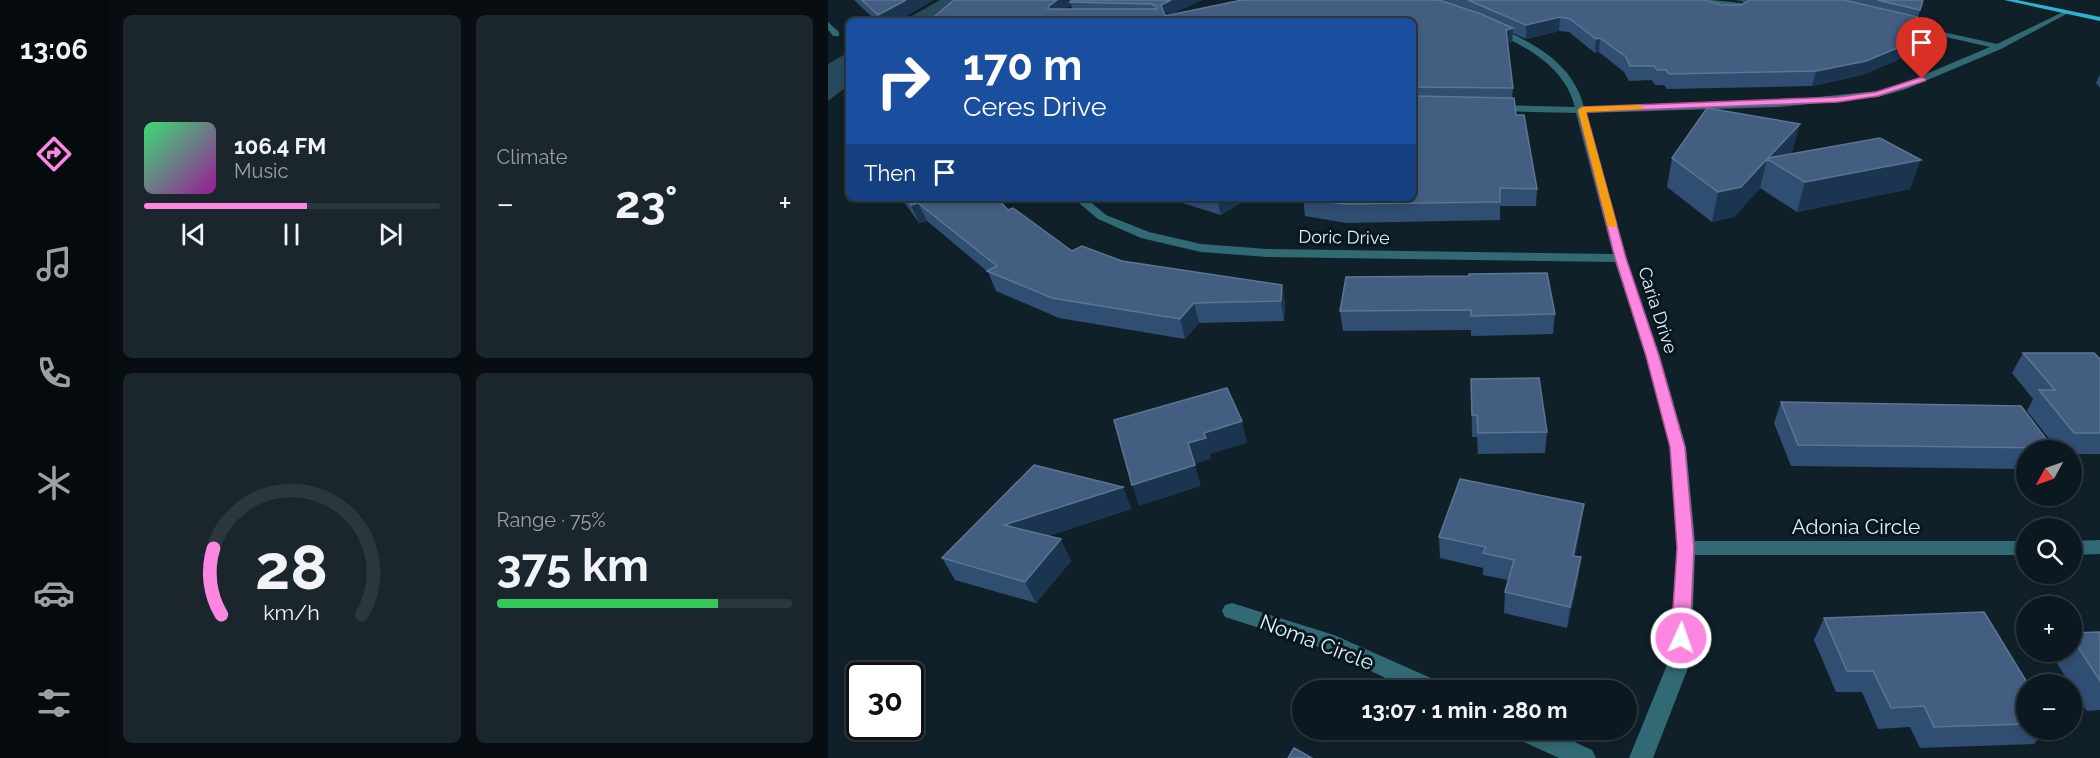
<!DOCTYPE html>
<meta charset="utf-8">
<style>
body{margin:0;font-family:Raleway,sans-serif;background:#1a252c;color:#f1f3f6;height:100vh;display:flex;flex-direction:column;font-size:22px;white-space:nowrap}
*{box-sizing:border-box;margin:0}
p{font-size:20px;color:#9aa0a4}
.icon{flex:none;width:33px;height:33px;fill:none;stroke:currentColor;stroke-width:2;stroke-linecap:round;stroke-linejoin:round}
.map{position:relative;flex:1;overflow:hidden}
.panel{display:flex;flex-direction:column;gap:15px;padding:15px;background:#070d11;width:720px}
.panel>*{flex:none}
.banner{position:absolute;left:18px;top:18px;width:570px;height:183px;border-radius:9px;box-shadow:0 3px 9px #0003,0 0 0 2px #2c373d;background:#1a4fa0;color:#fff;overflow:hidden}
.needle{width:39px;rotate:230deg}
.fabs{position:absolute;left:1188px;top:440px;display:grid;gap:12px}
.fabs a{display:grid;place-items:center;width:66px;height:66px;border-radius:50%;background:#0c181f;box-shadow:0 3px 9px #0003,0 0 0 2px #2c373d;font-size:30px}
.speed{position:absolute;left:18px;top:662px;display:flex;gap:12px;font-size:30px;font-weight:700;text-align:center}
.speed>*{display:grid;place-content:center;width:78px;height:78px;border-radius:50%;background:#0c181f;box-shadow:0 3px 9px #0003,0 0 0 2px #2c373d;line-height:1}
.speed .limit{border:3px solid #111;border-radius:9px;background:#fff;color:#111}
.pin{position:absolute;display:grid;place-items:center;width:51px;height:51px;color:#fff;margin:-62px -26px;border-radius:50% 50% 50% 0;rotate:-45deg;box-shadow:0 0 6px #0007}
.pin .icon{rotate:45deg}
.me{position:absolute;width:66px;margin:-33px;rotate:3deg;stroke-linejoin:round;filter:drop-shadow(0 0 4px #0008)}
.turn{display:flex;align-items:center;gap:21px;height:126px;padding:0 18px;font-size:27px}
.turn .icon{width:78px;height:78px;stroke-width:2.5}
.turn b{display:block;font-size:42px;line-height:51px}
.then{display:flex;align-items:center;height:57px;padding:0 18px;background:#0003;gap:12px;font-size:22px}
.big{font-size:45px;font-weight:700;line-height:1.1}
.panel .card{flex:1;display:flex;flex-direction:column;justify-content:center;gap:9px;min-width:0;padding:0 21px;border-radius:9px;background:#1a252c}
.panel .dial{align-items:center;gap:0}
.dial svg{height:156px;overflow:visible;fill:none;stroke:#2c373d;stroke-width:7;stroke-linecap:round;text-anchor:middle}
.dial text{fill:#f1f3f6;stroke:none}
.song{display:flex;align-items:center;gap:18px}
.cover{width:72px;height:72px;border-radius:9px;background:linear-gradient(135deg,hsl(140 70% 55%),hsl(300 70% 35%))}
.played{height:6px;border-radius:3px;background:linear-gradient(90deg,#fd86e1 55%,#2c373d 55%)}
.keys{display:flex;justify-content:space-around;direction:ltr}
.heat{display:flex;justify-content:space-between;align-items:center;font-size:33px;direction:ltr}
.charge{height:9px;border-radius:4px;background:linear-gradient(90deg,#34c759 75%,#2c373d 0)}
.panel .tiles{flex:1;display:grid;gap:15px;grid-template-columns:repeat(2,1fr)}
.trip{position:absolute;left:464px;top:680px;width:345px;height:60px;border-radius:30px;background:#0c181f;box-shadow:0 3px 9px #0003,0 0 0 2px #2c373d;font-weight:700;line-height:60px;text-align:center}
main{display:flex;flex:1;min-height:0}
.menu{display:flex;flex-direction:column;width:108px;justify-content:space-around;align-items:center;background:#050a0c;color:#9aa0a4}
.menu .icon{width:42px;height:42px}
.menu .on{color:#fd86e1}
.menu b{font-size:27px;color:#f1f3f6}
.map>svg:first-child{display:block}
.green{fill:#274a5c}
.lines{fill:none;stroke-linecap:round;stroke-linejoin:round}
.minor{fill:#316974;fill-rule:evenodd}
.primary{fill:#2bb5cd;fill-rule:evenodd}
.wall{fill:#304d72;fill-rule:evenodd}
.shaded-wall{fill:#1b344f}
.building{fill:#435e80;stroke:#5c7592;stroke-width:1.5}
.route{fill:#fd86e1;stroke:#a45792;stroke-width:1.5}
.slow{fill:#f59e0b}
.labels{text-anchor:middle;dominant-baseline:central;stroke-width:6;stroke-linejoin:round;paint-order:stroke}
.street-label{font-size:18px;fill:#e3eef4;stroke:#07171f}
.near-street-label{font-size:21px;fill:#e3eef4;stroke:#07171f}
</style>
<main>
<nav class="menu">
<b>13:06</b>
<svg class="icon on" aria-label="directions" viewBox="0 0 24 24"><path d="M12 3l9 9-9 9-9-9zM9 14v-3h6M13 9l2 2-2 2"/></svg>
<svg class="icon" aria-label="music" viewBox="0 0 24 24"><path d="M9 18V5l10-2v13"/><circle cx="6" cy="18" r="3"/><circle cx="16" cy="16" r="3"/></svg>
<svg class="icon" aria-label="phone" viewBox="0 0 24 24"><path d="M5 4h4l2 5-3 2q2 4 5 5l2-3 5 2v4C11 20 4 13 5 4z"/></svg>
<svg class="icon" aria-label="climate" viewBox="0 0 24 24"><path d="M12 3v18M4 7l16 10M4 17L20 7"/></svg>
<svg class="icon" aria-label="car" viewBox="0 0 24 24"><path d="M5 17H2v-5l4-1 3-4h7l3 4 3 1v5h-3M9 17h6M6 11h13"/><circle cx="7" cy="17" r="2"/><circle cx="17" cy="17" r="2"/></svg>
<svg class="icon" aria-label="filters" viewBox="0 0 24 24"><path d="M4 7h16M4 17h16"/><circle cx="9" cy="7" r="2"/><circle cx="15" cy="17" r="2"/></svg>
</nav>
<section class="panel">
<div class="tiles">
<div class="card">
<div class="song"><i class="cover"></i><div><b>106.4 FM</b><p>Music</p></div></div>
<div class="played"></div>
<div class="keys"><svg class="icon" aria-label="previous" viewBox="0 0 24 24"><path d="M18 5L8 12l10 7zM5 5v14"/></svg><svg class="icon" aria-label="pause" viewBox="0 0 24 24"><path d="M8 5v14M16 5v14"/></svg><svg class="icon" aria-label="next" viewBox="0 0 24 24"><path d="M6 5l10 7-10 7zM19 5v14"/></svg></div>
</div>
<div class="card"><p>Climate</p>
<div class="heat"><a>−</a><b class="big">23°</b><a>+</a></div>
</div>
<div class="card dial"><svg viewBox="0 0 100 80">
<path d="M14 69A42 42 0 1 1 86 69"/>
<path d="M14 69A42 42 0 0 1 10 35" stroke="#fd86e1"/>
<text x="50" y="56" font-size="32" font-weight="700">28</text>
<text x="50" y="72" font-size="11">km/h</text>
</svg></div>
<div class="card"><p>Range · 75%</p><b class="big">375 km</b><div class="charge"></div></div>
</div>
</section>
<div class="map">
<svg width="1272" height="758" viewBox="0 0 1272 758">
<rect width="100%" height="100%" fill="#102029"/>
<path class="green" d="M112 0H151L118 21H75Z
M21 52V85L0 101V64Z"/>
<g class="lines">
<path class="minor" d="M883 0 913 3 922 10C908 21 887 18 872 9L874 3ZM883 4 909 6 914 10C902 15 890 13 878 7Z
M1237 11 1242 12 1173 49 1078 89 1050 97 952 107 758 113 798 258 832 356 858 447 867 541H1198V555H867L863 660 825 758H801L841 660 849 548 842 447 818 356 787 262 439 257 373 252 313 238 270 219 245 198H258L278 215 321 232 373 244 439 249 785 254 748 113 669 111 664 108 669 105 747 107C736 65 699 48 663 30V26H669C707 45 744 62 756 107L952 101 1049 91 1072 85 1162 47 1065 25V21L1169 44Z
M0 22 11 32V36H5L0 29Z
M1272 540V554L1244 555V541Z
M404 603 506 635 614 683 617 690H583L494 648 397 617 394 611 397 605Z
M682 729H718L764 750 768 758H731L685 737Z"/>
<path class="primary" d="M1176 0H1189L1272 17V21Z"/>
</g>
<path class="wall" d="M26 0H106L69 21H48Z
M126 0H374L343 14 414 0H878L893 5H913L916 3 913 1 906 0H1095L1079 56 1034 75 984 86 839 89 836 85H827L824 80 801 81 796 72 771 52 767 53 741 32 731 31 698 39 685 33 684 42 680 43 685 88 684 98 688 115 709 189 708 206H672V220L518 223 477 216 475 198H585V21H101ZM243 5 244 9H237Z
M1272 74V88L1268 83Z
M964 152 962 154 1082 189 969 212 932 188 906 217 884 222 839 187 844 158Z
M73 198H169L180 210 244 251 294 261 454 285 457 304 456 321 371 323 357 339 231 318 168 291 160 272 99 221 91 223Z
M338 198H419V199L393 215Z
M518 277 727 314 725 334 643 336V330L515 331 512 311Z
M1195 353 1272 359V454H1244V450H1230L1199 411 1205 399 1184 373Z
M643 379 719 432 717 453 650 454 649 437H644Z
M953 402 1225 448 1224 450H1198V469L963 466 946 423Z
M295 487 303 509 220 536 243 561 208 603 127 580 114 558Z
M753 525 747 556 750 579 739 628 676 613 677 592 680 580 655 575V568L612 558 611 537Z
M996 618 1198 684V729H1219L1206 744 1092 748 1082 727 1050 729 1034 692H1008L986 640Z
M1272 632V710L1259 711 1244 686V684H1242L1223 654 1226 651H1244V633Z"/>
<path class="shaded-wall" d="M78 0H106L69 21H53L50 15Z
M229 0H249L242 2 243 5 225 19 220 9 221 6Z
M343 0H374L336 18 333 5Z
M732 17 731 31 698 39V25Z
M685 28 684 42 678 44V30Z
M772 38 771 52 767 53 768 39Z
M1084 42 1079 56 1034 75 984 86 988 71Z
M972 124 964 152 951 167 939 159Z
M939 159 932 188 906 217 884 222 890 192Z
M1093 160 1082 189 969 212 977 182Z
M389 198H419V199L393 215Z
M90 203 99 221 91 223 83 205Z
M454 285 457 304 456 321 453 301Z
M366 303 371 323 357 339 352 319Z
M414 421 419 443 382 454 383 459 366 464 360 443 376 433Z
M367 465 373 486 311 506 304 485Z
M295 487 303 509 187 547 176 525Z
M756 504 753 525 743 577 745 556Z
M233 539 243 561 208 603 197 582Z
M753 557 750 579 739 628 742 607Z"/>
<path class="building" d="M34 0H78L50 15Z
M126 0H229L221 6 220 9H329L328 6 323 4 242 2 244 0H343L333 5 337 16 414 0H611L653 14 685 28 678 30 685 88 585 87V35H586H585V21H101Z
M640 0H878L893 5H913L922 0H1016L1090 17 1084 42 1038 61 988 71 841 74 838 70H829L826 66H802L798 57 772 38 768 39 742 19 732 17 698 25Z
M1049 0H1095L1092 10Z
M585 96 686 98 688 115H696L709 189 672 188V202L516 204 475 198H585Z
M879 108 972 124 940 158 1052 138 1093 160 977 182 939 159 913 187 890 192 844 158Z
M78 198H169L180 210 185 208 244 251 254 246 294 261 454 285 453 301 366 303 352 319 224 298 159 271 169 266 90 203 83 205Z
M719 273 727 314 643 316V310L512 311 518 277 641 276V274Z
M1195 353H1266L1272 359V433H1246L1211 390H1227Z
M711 378 719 432 650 433 649 415H644L643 379Z
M399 388 414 421 376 433 378 438 360 443 367 465 304 485 286 420Z
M953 402 1193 406 1225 448 970 445Z
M206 465 295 487 176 525 233 539 197 582 114 558Z
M632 479 756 504 745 556 753 557 742 607 677 592 686 560 655 553 658 547 611 537Z
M1156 612 1200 684H1198V724L1106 727 1096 706 1063 708 1045 671H1019L996 618Z
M1272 632V681L1244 638V633Z
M466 748 484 758H460Z"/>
<path class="route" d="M1094 77 1098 79 1097 81 1050 96 1010 102 758 112 798 258 831 356 857 447 866 548 862 638 859 644 853 646 846 644 843 638 849 548 842 447 818 356 787 258 750 110 754 107 1010 97 1048 92Z"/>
<path class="slow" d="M812 105 816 108 815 109 758 112 789 225 787 227H780L750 110 754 107Z"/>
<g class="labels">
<g class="street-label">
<text transform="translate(516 237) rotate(1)">Doric Drive</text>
<text transform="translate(830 310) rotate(72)">Caria Drive</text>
</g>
<g class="near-street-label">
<text x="1028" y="526">Adonia Circle</text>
<text transform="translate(489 642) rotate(21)">Noma Circle</text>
</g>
</g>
</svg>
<div class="fabs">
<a><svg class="needle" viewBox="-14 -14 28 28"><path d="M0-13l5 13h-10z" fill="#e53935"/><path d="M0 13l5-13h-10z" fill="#9aa0a4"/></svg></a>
<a><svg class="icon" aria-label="search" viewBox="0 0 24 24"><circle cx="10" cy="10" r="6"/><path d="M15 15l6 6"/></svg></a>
<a>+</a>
<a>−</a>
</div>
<div class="speed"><div class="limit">30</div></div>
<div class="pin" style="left:1094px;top:79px;background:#d93025"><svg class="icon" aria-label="arrive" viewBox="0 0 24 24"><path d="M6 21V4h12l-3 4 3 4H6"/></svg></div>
<svg class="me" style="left:853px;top:638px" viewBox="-20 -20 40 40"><circle r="17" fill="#fd86e1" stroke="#fff" stroke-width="3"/><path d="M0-11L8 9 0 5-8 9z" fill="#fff"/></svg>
<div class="trip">13:07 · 1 min · 280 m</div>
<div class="banner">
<div class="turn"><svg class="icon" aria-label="right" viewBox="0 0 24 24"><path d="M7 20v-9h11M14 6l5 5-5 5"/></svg><div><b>170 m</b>Ceres Drive</div></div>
<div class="then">Then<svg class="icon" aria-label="arrive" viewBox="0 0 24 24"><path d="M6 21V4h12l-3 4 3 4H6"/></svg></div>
</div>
</div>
</main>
